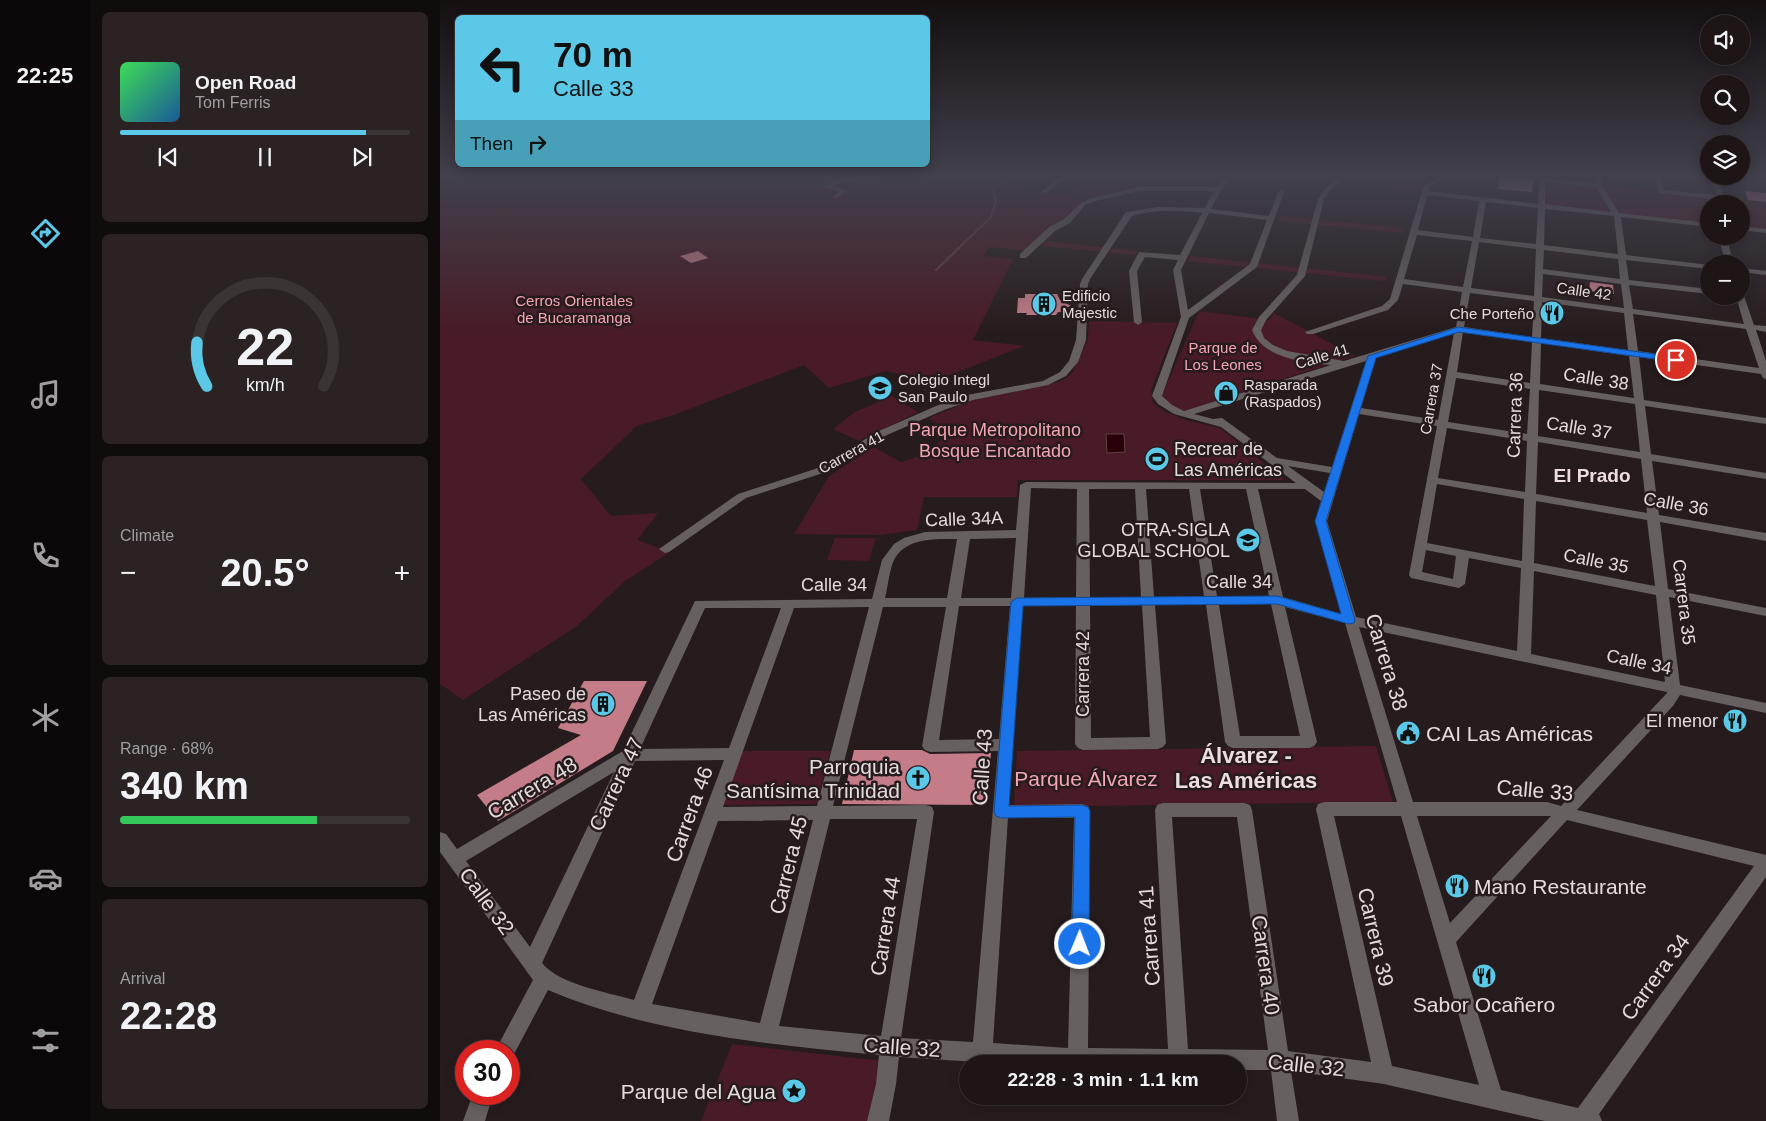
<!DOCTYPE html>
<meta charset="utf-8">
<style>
body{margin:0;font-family:Helvetica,sans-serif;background:#2a2223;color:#f1f3f6;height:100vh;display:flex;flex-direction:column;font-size:19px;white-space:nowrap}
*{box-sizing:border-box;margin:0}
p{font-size:16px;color:#a09fa1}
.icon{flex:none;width:28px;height:28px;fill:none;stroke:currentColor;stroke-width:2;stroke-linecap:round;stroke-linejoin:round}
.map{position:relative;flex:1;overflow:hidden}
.sheet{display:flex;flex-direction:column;gap:12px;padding:12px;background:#100c0c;width:350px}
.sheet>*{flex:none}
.guide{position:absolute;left:15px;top:15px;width:475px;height:152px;border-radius:8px;box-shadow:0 2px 12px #0003,0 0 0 1px #3b3435;background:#5ac8e6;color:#111;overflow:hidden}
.buttons{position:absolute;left:1260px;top:15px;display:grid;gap:10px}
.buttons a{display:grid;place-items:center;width:50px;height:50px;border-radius:50%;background:#1d1516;box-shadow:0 2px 12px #0003,0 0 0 1px #3b3435;font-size:25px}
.speed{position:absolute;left:15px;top:1040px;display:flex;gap:10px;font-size:25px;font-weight:700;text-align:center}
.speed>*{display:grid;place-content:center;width:65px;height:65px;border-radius:50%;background:#1d1516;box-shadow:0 2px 12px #0003,0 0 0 1px #3b3435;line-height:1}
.speed .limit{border:8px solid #d22;background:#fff;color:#111}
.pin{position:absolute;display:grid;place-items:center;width:42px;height:42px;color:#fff;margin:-21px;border:2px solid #fff;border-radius:50%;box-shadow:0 1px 5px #0007}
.me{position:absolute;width:55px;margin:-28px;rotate:1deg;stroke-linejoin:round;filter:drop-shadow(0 0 4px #0008)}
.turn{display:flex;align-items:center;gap:18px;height:105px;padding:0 15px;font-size:22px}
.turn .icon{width:65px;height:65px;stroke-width:2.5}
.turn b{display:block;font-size:35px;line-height:42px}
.then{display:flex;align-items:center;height:48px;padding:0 15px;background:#0003;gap:10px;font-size:19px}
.big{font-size:38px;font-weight:700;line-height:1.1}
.sheet .widget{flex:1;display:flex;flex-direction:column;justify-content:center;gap:8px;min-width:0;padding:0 18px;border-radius:8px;background:#2a2223}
.sheet .dial{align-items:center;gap:0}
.dial svg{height:130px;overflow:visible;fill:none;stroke:#3b3435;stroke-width:7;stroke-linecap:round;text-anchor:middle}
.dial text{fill:#f1f3f6;stroke:none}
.song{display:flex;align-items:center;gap:15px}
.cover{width:60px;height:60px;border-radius:8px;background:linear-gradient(135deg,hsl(130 70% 55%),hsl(210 70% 35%))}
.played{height:5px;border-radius:2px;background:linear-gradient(90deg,#5ac8e6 85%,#3b3435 85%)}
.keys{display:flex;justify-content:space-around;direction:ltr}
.heat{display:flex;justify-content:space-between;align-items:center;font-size:28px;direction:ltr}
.charge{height:8px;border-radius:4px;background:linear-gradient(90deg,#34c759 68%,#3b3435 0)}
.trip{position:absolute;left:519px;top:1055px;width:288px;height:50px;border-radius:25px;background:#1d1516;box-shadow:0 2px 12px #0003,0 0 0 1px #3b3435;font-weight:700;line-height:50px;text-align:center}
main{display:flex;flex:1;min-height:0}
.tabs{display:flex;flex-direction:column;width:90px;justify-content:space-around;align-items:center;background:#0c0809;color:#a09fa1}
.tabs .icon{width:35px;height:35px}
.tabs .active{color:#5ac8e6}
.tabs b{font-size:22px;color:#f1f3f6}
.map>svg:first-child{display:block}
.green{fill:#481b26}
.water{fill:#28000a;stroke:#604249}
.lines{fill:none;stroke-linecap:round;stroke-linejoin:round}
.stream{stroke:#604249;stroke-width:2}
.building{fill:#c47c89}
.minor{fill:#666060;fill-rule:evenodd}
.route{fill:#1a73e8;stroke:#114b97}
.labels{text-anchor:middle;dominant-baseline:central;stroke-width:5;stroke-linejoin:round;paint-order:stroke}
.far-street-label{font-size:15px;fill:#e3dbdc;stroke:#271c1d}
.far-poi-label{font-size:15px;fill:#e3dbdc;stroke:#271c1d;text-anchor:start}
.far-park-label{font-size:15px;fill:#f5a4b2;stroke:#271c1d}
.street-label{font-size:18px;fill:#e3dbdc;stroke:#271c1d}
.park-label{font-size:18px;fill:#f5a4b2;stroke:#271c1d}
.poi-label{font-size:18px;fill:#e3dbdc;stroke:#271c1d;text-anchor:end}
.neighbourhood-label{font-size:19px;font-weight:bold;fill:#eddddf;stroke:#271c1d}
.near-street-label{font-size:21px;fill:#e3dbdc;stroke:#271c1d}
.near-poi-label{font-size:21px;fill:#e3dbdc;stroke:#271c1d;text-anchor:start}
.near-park-label{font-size:21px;fill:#f5a4b2;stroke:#271c1d}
.near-neighbourhood-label{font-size:22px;font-weight:bold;fill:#eddddf;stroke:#271c1d}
</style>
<main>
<nav class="tabs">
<b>22:25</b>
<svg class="icon active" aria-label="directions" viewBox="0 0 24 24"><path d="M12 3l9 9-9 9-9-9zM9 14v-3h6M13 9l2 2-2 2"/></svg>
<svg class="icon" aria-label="music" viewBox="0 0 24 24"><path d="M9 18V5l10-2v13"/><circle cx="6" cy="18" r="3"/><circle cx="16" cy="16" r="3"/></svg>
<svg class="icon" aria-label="phone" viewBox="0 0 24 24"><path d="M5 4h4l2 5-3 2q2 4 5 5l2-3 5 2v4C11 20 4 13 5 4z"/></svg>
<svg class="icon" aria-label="climate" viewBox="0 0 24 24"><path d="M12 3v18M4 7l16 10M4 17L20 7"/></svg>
<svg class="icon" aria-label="car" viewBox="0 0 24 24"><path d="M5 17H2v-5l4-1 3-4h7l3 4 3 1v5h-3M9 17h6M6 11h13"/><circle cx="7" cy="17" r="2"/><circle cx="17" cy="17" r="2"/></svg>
<svg class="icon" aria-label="filters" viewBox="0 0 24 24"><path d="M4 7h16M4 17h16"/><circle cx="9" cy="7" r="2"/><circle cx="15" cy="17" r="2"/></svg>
</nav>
<section class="sheet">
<div class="widget">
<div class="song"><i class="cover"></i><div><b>Open Road</b><p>Tom Ferris</p></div></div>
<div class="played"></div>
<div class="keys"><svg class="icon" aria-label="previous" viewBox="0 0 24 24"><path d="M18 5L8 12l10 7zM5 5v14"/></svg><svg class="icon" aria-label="pause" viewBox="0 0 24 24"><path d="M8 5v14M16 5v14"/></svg><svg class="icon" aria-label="next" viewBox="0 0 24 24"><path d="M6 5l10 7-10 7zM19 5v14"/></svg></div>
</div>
<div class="widget dial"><svg viewBox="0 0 100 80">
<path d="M14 69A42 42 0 1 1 86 69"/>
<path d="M14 69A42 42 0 0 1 8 42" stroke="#5ac8e6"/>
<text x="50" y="56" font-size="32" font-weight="700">22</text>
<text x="50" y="72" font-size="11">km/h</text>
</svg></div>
<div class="widget"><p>Climate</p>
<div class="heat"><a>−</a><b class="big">20.5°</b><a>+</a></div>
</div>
<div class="widget"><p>Range · 68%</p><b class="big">340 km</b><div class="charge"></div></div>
<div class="widget"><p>Arrival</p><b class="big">22:28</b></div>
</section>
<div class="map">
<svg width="1326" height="1121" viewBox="0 0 1326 1121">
<rect width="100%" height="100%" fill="#271c1d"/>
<path class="green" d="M0 175H602L582 190 626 195 641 181 666 175H785L768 187 682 189 644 200 622 220 610 226 586 251 550 247 543 256 573 259 533 340 584 346 493 382 446 371 389 388 364 365 231 416 197 426 141 479 171 516 218 513 197 540 230 552 185 581 137 626 23 700 0 684Z
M912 175H1001L979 186 977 191 905 181Z
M1107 181 1326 203V229L1301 226V204H1269V223L1107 206Z
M840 216 964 228 962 233 838 221Z
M605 241 698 251 695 255 601 246Z
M750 256 947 277 945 281 747 261Z
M759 311 829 320 834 313 915 356 744 411 728 404 722 395Z
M649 321 737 323 711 390 713 403 724 411 746 420 780 428 845 480H578L577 497H484L477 530 440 535 354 534 389 476 434 447 461 462 486 454 509 433 489 418 535 399 618 382 626 378 632 373 648 339Z
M452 396 478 412 419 441 393 429 415 412Z
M395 538H436L429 561 387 560Z
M936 746 953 802 574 807 577 751Z
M302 751H390L377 804 284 805Z
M292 1044 442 1061 427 1121H261Z"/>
<path class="water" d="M666 434H684L685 452 667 453Z"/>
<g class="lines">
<path class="stream" d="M496 270 551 217 556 202 553 187 573 176 580 175"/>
</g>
<path class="building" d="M1060 177 1094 180 1092 192 1058 189Z
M1305 191 1326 193V202L1308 200Z
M258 251 268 258 251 263 240 256Z
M1150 282 1173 285 1174 294 1149 291Z
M585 294H617L620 300 631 306 622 309V312H618L616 315H586L587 313H577L578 298H585Z
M144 681H207L173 751 58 821 37 795 141 735 118 728Z
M414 750H482L490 754 551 753 546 805 402 804Z"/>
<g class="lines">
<path class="minor" d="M437 175 442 177 439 179 411 180 392 186 407 190 396 199 393 197 399 191 382 187 404 177Z
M630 175H641L622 181 606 193 601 192 618 178Z
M788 175H795L781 190 771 209 829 216 838 192 841 190 844 192 817 267 749 318 722 396 732 405 744 411 891 365C865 362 823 359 812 330L819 317 857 275 878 199 885 189 900 175H907L890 191 884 199 865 276 826 320 821 330 824 338 833 345 847 351 904 361 1016 327 1022 292 963 284 958 300 948 310 873 334H867L865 332 942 306 950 299 984 185 1004 175H1012L990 186 989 191 1098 204 1100 175H1106V178L1156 184V175H1162V186L1179 213 1269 223V227L1181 217 1186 255 1269 265V269L1186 260 1189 280 1269 289V294L1189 285 1193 309 1304 324 1296 296H1301V294L1304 296 1314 325 1326 326V332L1316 330 1326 361V379L1323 378 1321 374 1199 357 1204 400 1326 418V424L1205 406 1211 454 1326 473V479L1212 461 1219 515 1326 533V541L1220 522 1228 589 1326 608V616L1229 597 1240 685 1326 703V713L1240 695 1233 706 1137 810 1326 855V877L1159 1114 1162 1121H1105L944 1084 851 1071 859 1121H837L831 1070H798V1064H568L459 1057 456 1084 449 1121H427L436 1084 439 1055C328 1044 212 1034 108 990L72 1058 69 1059V1051H55L93 980 0 852V832L6 834 17 849 183 751 255 601 432 599 442 560 454 544 464 538 485 532 576 530 580 485 586 482 856 483 781 427 734 414 718 404 712 396 741 317 733 270 738 260 705 257 697 271 702 322 698 325 694 322 689 271 699 252 740 255 762 213C739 210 714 209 692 216L650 279 648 284 646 340 638 362 626 376 608 385 533 400 504 410 447 435 383 473 306 498 229 552 225 553 219 549 298 494 375 469 439 431 496 406 527 395 603 381 620 372 629 361 636 340 640 284 642 279 686 212 718 207 765 208 774 191H698L656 201 645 205 630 223 615 231 586 258H580V254L609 227 624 219 641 203 652 198 698 187H776ZM1106 182 1157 188 1171 212 1105 204ZM987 195 1039 201 1033 237 978 230ZM1046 202 1098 208 1096 244 1040 238ZM1105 209 1174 216 1178 254 1104 245ZM769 213 827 220 810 264 748 310 741 270ZM977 235 1032 241 1023 287 964 279ZM1039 242 1096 249 1094 296 1031 288ZM1104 250 1178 259 1180 279 1103 269ZM1103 274 1181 284 1184 308 1102 297ZM1030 293 1094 301 1092 337 1024 327ZM1102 302 1184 313 1188 350 1101 338ZM1193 314 1306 329 1319 368 1198 351ZM1023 332 1092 342 1090 383 1017 372ZM1014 333 998 420 921 408 936 357ZM1101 343 1189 356 1194 398 1100 384ZM926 361 892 467 837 458 782 418 773 419 754 414ZM1016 378 1090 389 1087 434 1008 422ZM1099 390 1195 404 1200 452 1098 436ZM919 414 997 426 969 575 971 578 1019 588 1025 584 1029 558 1081 568 1077 651 916 617 887 521ZM1007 428 1087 441 1085 492 998 478ZM1098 442 1201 459 1207 513 1096 494ZM848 466 890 473 884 492ZM997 484 1084 499 1082 561 987 543ZM591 488 637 489 636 597 584 598ZM649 489H695L701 597H650ZM706 489H749L764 596 714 597ZM760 489H806L829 596H777ZM818 489H865L881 501 875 521 902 614 843 597ZM1096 501 1207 520 1215 586 1094 563ZM576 538 571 598H521L530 539ZM517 539 507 598H445C448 587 449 571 454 560 466 537 496 539 517 539ZM986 550 1016 556 1013 579 982 572ZM1094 571 1216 595 1225 682 1091 654ZM831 604 860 736H800L779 605ZM702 605 710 737 651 738 650 606ZM715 605H766L785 742 788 746 793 748H869L874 746 877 742 845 607 905 623 957 802H884L878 804 876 809 931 1062 848 1051 812 810 810 805 804 803H723L717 805 715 810 728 1049 648 1048 650 811 648 806 642 804 569 805 583 606H636L635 744 638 748 643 750 718 749 723 747 726 743ZM519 606H570L559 739 499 740ZM429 607 377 806 283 807 354 608ZM443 607H506L482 746 485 750 490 752 558 751 533 1042 461 1038 494 812 492 807 486 805 393 806ZM265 608H341L289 748 200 749ZM919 627 1227 692V693L1121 806 1107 802H973ZM284 760 194 1000C167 992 120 985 102 963L195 761ZM174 772 90 947 26 861ZM894 816H961L1039 1085 952 1066ZM977 816H1111L1010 923ZM732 817H797L828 1050 748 1049ZM568 818H634L628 1048 553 1043ZM390 819H477L441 1036 339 1026ZM373 820 320 1023 212 1004 278 821ZM1127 820 1314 866 1138 1108 1061 1090 1016 942Z
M1214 175H1220L1224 190 1277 195 1271 176H1277L1284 198 1281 200 1219 193Z
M1301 226 1326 229V233L1301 230Z
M1278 236H1286L1294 264H1286Z
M1301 268 1326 271V275L1301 272Z
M33 1094H53L45 1121H23Z"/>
</g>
<linearGradient id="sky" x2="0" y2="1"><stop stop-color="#150f10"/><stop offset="0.53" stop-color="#41404c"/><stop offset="1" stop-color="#41404c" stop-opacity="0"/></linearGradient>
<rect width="1326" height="332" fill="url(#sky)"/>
<path class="route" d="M1018 327 1236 357 1241 360 1236 362 1019 332 936 358 886 521 915 620 914 623 909 624 837 604 583 606 569 806 642 805 648 807 650 811 649 944 646 949 640 952 634 949 632 944 635 817 561 818 556 816 554 812 571 602 577 598 837 596 901 614 875 521 928 356Z"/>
<defs>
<symbol id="building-disc" viewBox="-11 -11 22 22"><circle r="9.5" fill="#5ac8e6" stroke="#271c1d"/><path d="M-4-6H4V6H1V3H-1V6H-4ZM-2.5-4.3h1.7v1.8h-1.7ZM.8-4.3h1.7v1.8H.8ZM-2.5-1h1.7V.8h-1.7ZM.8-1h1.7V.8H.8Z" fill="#111"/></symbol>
<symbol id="restaurant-disc" viewBox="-11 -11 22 22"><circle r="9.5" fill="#5ac8e6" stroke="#271c1d"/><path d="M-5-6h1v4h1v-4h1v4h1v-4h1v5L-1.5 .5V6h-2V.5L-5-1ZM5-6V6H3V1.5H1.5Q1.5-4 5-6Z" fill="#111"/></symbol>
<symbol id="school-disc" viewBox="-11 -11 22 22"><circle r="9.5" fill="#5ac8e6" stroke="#271c1d"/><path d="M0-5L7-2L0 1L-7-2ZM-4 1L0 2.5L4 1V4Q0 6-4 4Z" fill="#111"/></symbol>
<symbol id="shop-disc" viewBox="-11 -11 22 22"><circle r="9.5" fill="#5ac8e6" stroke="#271c1d"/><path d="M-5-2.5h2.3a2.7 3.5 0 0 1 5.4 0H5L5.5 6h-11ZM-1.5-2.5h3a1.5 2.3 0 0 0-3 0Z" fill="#111"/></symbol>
<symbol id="stadium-disc" viewBox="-11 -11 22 22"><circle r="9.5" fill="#5ac8e6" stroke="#271c1d"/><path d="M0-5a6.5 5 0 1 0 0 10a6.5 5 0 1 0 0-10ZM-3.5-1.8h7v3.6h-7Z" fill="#111"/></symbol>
<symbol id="civic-disc" viewBox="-11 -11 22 22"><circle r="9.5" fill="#5ac8e6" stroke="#271c1d"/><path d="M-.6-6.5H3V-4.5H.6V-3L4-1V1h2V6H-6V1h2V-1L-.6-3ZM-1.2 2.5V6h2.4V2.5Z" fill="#111"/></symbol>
<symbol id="church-disc" viewBox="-11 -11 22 22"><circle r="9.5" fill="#5ac8e6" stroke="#271c1d"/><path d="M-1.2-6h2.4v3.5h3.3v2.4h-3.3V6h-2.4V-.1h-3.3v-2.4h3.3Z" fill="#111"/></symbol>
<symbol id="sight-disc" viewBox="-11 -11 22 22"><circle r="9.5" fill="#5ac8e6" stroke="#271c1d"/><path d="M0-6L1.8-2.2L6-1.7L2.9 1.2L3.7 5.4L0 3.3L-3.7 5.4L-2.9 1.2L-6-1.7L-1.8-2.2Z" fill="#111"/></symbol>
</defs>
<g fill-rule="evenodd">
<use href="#building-disc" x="590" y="290" width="28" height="28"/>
<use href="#restaurant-disc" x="1098" y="299" width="28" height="28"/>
<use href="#school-disc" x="426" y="374" width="28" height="28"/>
<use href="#shop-disc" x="772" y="379" width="28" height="28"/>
<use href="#stadium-disc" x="703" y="445" width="28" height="28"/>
<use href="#school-disc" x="794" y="526" width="28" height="28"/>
<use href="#building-disc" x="149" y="690" width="28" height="28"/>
<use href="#restaurant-disc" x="1281" y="707" width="28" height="28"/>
<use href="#civic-disc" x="954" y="719" width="28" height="28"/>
<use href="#church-disc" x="464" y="764" width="28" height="28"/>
<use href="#restaurant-disc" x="1003" y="872" width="28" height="28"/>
<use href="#restaurant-disc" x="1030" y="962" width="28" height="28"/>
<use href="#sight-disc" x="340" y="1077" width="28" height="28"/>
</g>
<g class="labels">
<g class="far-street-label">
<text transform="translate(1144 291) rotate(8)">Calle 42</text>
<text transform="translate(882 356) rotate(-17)">Calle 41</text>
<text transform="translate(991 399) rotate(-80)">Carrera 37</text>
<text transform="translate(411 452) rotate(-29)">Carrera 41</text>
</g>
<g class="far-poi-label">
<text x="622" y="295">Edificio<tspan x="622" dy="17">Majestic</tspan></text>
<text x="1094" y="313" text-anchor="end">Che Porteño</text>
<text x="458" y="379">Colegio Integl<tspan x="458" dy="17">San Paulo</tspan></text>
<text x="804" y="384">Rasparada<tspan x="804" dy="17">(Raspados)</tspan></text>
</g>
<g class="far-park-label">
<text x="134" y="300">Cerros Orientales<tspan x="134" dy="17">de Bucaramanga</tspan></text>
<text x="783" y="347">Parque de<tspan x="783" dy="17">Los Leones</tspan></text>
</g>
<g class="street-label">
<text transform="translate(1156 379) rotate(9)">Calle 38</text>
<text transform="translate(1075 415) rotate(-88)">Carrera 36</text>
<text transform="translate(1139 428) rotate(9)">Calle 37</text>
<text transform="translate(1236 504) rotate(10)">Calle 36</text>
<text transform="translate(524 519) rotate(-2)">Calle 34A</text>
<text transform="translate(1156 561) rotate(11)">Calle 35</text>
<text x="799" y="582">Calle 34</text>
<text x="394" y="585">Calle 34</text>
<text transform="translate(1244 602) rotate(83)">Carrera 35</text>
<text transform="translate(1199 662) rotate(12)">Calle 34</text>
<text transform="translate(643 674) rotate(-90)">Carrera 42</text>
</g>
<g class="park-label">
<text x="555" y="430">Parque Metropolitano<tspan x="555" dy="21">Bosque Encantado</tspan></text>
</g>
<g class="poi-label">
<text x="734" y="449" text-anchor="start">Recrear de<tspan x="734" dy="21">Las Américas</tspan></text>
<text x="790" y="530">OTRA-SIGLA<tspan x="790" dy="21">GLOBAL SCHOOL</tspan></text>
<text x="146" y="694">Paseo de<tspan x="146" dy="21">Las Américas</tspan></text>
<text x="1278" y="721">El menor</text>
</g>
<g class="neighbourhood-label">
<text x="1152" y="475">El Prado</text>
</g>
<g class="near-street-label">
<text transform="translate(947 662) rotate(73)">Carrera 38</text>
<text transform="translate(542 767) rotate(-86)">Calle 43</text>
<text transform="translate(176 784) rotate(-65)">Carrera 47</text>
<text transform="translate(92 788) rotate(-31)">Carrera 48</text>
<text transform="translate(1095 790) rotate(5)">Calle 33</text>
<text transform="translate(249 814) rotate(-70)">Carrera 46</text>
<text transform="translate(348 865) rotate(-76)">Carrera 45</text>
<text transform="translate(47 901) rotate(54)">Calle 32</text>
<text transform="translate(445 926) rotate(-81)">Carrera 44</text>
<text transform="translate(709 936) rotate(-94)">Carrera 41</text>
<text transform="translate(936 937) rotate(77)">Carrera 39</text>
<text transform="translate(826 965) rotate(82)">Carrera 40</text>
<text transform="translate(1215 977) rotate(-54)">Carrera 34</text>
<text transform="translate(462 1047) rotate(4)">Calle 32</text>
<text transform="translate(866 1065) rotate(6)">Calle 32</text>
</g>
<g class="near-poi-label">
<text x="986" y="733">CAI Las Américas</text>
<text x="460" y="766" text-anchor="end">Parroquia<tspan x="460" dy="24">Santísima Trinidad</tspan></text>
<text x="1034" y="886">Mano Restaurante</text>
<text x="1044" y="1004" text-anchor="middle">Sabor Ocañero</text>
<text x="336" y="1091" text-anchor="end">Parque del Agua</text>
</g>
<g class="near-park-label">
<text x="646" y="778">Parque Álvarez</text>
</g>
<g class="near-neighbourhood-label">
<text x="806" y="755">Álvarez -<tspan x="806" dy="25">Las Américas</tspan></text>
</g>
</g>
</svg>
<div class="buttons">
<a><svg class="icon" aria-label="sound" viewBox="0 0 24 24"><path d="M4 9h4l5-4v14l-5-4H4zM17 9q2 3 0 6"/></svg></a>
<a><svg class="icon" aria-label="search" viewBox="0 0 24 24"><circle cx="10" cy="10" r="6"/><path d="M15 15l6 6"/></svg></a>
<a><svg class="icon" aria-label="layers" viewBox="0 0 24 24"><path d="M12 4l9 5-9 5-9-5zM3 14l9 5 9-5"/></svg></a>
<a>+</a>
<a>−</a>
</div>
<div class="speed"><div class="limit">30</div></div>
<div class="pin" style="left:1236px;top:360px;background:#d93025"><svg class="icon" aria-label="arrive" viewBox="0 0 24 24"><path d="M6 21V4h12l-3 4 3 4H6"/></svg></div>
<svg class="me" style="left:640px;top:944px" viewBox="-20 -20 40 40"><circle r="17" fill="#1a73e8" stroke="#fff" stroke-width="3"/><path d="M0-11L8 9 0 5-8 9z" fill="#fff"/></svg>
<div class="trip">22:28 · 3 min · 1.1 km</div>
<div class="guide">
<div class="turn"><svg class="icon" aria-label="left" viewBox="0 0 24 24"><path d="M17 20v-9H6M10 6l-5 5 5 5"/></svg><div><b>70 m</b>Calle 33</div></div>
<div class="then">Then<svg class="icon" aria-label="right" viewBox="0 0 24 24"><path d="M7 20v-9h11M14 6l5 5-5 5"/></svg></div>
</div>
</div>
</main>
